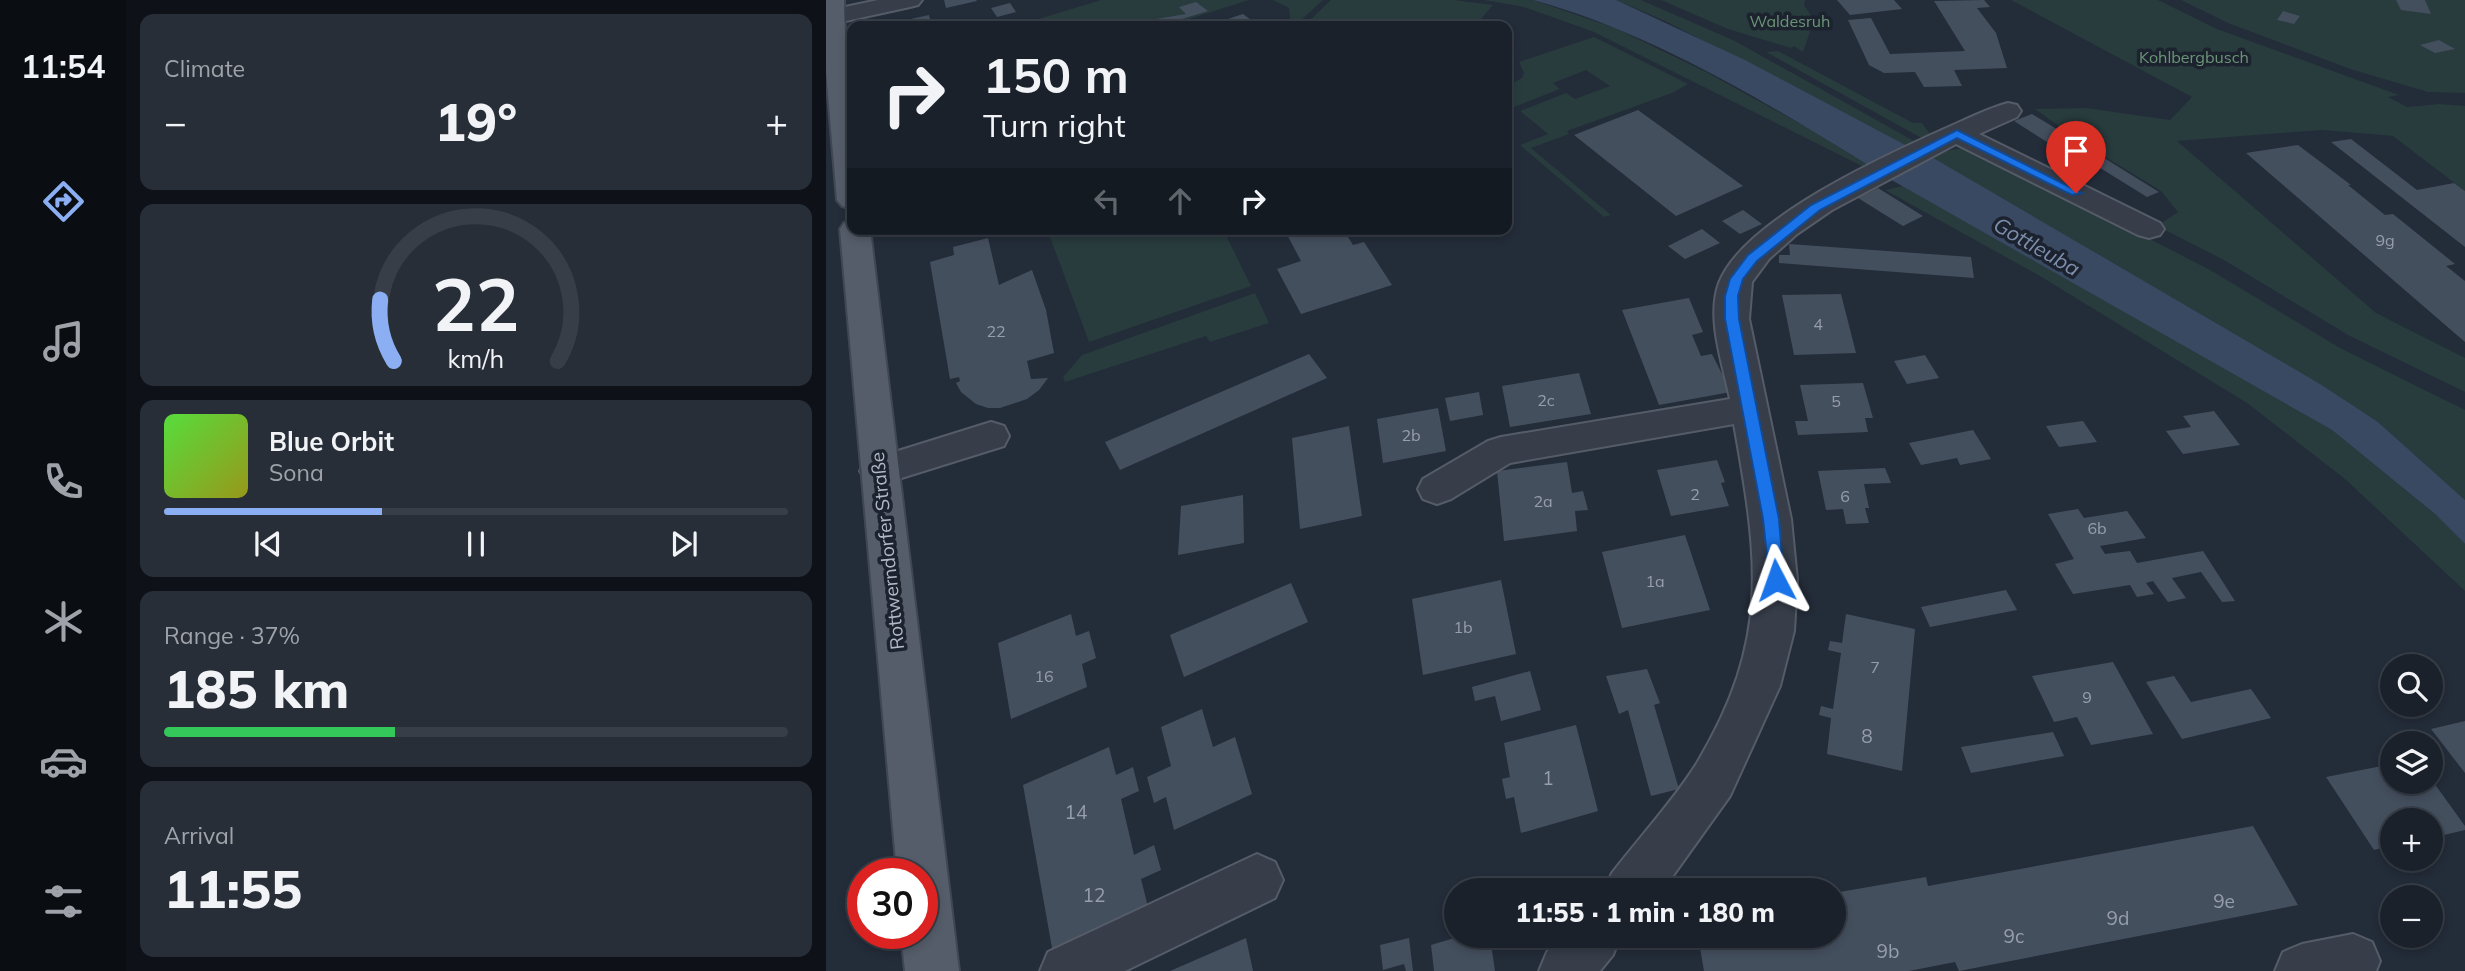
<!DOCTYPE html>
<meta charset="utf-8">
<style>
body{margin:0;font-family:Mulish,sans-serif;background:#272e37;color:#f1f3f6;height:100vh;display:flex;flex-direction:column;font-size:26px;white-space:nowrap}
*{box-sizing:border-box;margin:0}
p{font-size:23px;color:#9fa3a9}
.icon{flex:none;width:38px;height:38px;fill:none;stroke:currentColor;stroke-width:2;stroke-linecap:round;stroke-linejoin:round}
.map{position:relative;flex:1;overflow:hidden}
.sheet{display:flex;flex-direction:column;gap:14px;padding:14px;background:#0e1218;width:700px}
.sheet>*{flex:none}
.guide{position:absolute;left:21px;top:21px;width:665px;height:214px;border-radius:14px;box-shadow:0 4px 10px #0003,0 0 0 2px #383e47;background:#1a212b;color:#f1f3f6;overflow:hidden}
.controls{position:absolute;left:1554px;top:654px;display:grid;gap:14px}
.controls a{display:grid;place-items:center;width:63px;height:63px;border-radius:50%;background:#1a212b;box-shadow:0 4px 10px #0003,0 0 0 2px #383e47;font-size:35px}
.speed{position:absolute;left:21px;top:858px;display:flex;gap:14px;font-size:35px;font-weight:700;text-align:center}
.speed>*{display:grid;place-content:center;width:91px;height:91px;border-radius:50%;background:#1a212b;box-shadow:0 4px 10px #0003,0 0 0 2px #383e47;line-height:1}
.speed .limit{border:10px solid #d22;background:#fff;color:#111}
.pin{position:absolute;display:grid;place-items:center;width:60px;height:60px;color:#fff;margin:-72px -30px;border-radius:50% 50% 50% 0;rotate:-45deg;box-shadow:0 0 7px #0007}
.pin .icon{rotate:45deg}
.me{position:absolute;width:77px;margin:-38px;rotate:356deg;stroke-linejoin:round;filter:drop-shadow(0 0 5px #0008)}
.turn{display:flex;align-items:center;gap:24px;height:147px;padding:0 21px;font-size:32px}
.turn .icon{width:91px;height:91px;stroke-width:2.5}
.turn b{display:block;font-size:49px;line-height:60px}
.lanes{display:flex;align-items:center;height:66px;padding:0 21px;background:#0003;justify-content:center;gap:35px;direction:ltr}
.lanes .off{opacity:.35}
.big{font-size:52px;font-weight:800;line-height:1.1}
.sheet .tile{flex:1;display:flex;flex-direction:column;justify-content:center;gap:10px;min-width:0;padding:0 24px;border-radius:14px;background:#272e37}
.sheet .dial{align-items:center;gap:0}
.dial svg{height:182px;overflow:visible;fill:none;stroke:#383e47;stroke-width:7;stroke-linecap:round;text-anchor:middle}
.dial text{fill:#f1f3f6;stroke:none}
.song{display:flex;align-items:center;gap:21px}
.cover{width:84px;height:84px;border-radius:10px;background:linear-gradient(135deg,hsl(110 70% 55%),hsl(60 70% 35%))}
.played{height:7px;border-radius:4px;background:linear-gradient(90deg,#8baff2 35%,#383e47 35%)}
.keys{display:flex;justify-content:space-around;direction:ltr}
.heat{display:flex;justify-content:space-between;align-items:center;font-size:38px;direction:ltr}
.charge{height:10px;border-radius:5px;background:linear-gradient(90deg,#34c759 37%,#383e47 0)}
.trip{position:absolute;left:618px;top:878px;width:402px;height:70px;border-radius:35px;background:#1a212b;box-shadow:0 4px 10px #0003,0 0 0 2px #383e47;font-weight:800;line-height:70px;text-align:center}
main{display:flex;flex:1;min-height:0}
.tab-bar{display:flex;flex-direction:column;width:126px;justify-content:space-around;align-items:center;background:#0a0d11;color:#9fa3a9}
.tab-bar .icon{width:49px;height:49px}
.tab-bar .on{color:#8baff2}
.tab-bar b{font-size:32px;color:#f1f3f6}
.map>svg:first-child{display:block}
.green{fill:#283b3d}
.water{fill:#394962}
.building{fill:#444f5e}
.lines{fill:none;stroke-linecap:round;stroke-linejoin:round}
.minor-casing{stroke:#555c68;stroke-width:4}
.major-casing{stroke:#404753;stroke-width:4}
.minor{fill:#373e4a;fill-rule:evenodd}
.major{fill:#555d6a;fill-rule:evenodd}
.route{fill:#1a73e8;stroke:#114b97;stroke-width:2}
.labels{text-anchor:middle;dominant-baseline:central;stroke-width:7;stroke-linejoin:round;paint-order:stroke}
.far-park-label{font-size:16px;fill:#6a9576;stroke:#1c232f}
.number-label{font-size:16px;fill:#969eac}
.street-label{font-size:19px;fill:#b2b9c6;stroke:#1c232f}
.near-number-label{font-size:19px;fill:#969eac}
.water-label{font-size:21px;font-style:italic;fill:#7c8eac;stroke:#1c232f}
</style>
<main>
<nav class="tab-bar">
<b>11:54</b>
<svg class="icon on" aria-label="directions" viewBox="0 0 24 24"><path d="M12 3l9 9-9 9-9-9zM9 14v-3h6M13 9l2 2-2 2"/></svg>
<svg class="icon" aria-label="music" viewBox="0 0 24 24"><path d="M9 18V5l10-2v13"/><circle cx="6" cy="18" r="3"/><circle cx="16" cy="16" r="3"/></svg>
<svg class="icon" aria-label="phone" viewBox="0 0 24 24"><path d="M5 4h4l2 5-3 2q2 4 5 5l2-3 5 2v4C11 20 4 13 5 4z"/></svg>
<svg class="icon" aria-label="climate" viewBox="0 0 24 24"><path d="M12 3v18M4 7l16 10M4 17L20 7"/></svg>
<svg class="icon" aria-label="car" viewBox="0 0 24 24"><path d="M5 17H2v-5l4-1 3-4h7l3 4 3 1v5h-3M9 17h6M6 11h13"/><circle cx="7" cy="17" r="2"/><circle cx="17" cy="17" r="2"/></svg>
<svg class="icon" aria-label="filters" viewBox="0 0 24 24"><path d="M4 7h16M4 17h16"/><circle cx="9" cy="7" r="2"/><circle cx="15" cy="17" r="2"/></svg>
</nav>
<section class="sheet">
<div class="tile"><p>Climate</p>
<div class="heat"><a>−</a><b class="big">19°</b><a>+</a></div>
</div>
<div class="tile dial"><svg viewBox="0 0 100 80">
<path d="M14 69A42 42 0 1 1 86 69"/>
<path d="M14 69A42 42 0 0 1 8 42" stroke="#8baff2"/>
<text x="50" y="56" font-size="32" font-weight="700">22</text>
<text x="50" y="72" font-size="11">km/h</text>
</svg></div>
<div class="tile">
<div class="song"><i class="cover"></i><div><b>Blue Orbit</b><p>Sona</p></div></div>
<div class="played"></div>
<div class="keys"><svg class="icon" aria-label="previous" viewBox="0 0 24 24"><path d="M18 5L8 12l10 7zM5 5v14"/></svg><svg class="icon" aria-label="pause" viewBox="0 0 24 24"><path d="M8 5v14M16 5v14"/></svg><svg class="icon" aria-label="next" viewBox="0 0 24 24"><path d="M6 5l10 7-10 7zM19 5v14"/></svg></div>
</div>
<div class="tile"><p>Range · 37%</p><b class="big">185 km</b><div class="charge"></div></div>
<div class="tile"><p>Arrival</p><b class="big">11:55</b></div>
</section>
<div class="map">
<svg width="1639" height="971" viewBox="0 0 1639 971">
<rect width="100%" height="100%" fill="#232c39"/>
<path class="green" d="M275 0H423L341 26H189Z
M447 0H497L472 23 488 26H465L463 8Z
M505 0H628L667 5 649 26H528L484 20Z
M658 0H707L789 28 880 72 982 128 1043 166 1040 168 768 32 698 7Z
M790 0H815L909 41 1095 145 1087 149 839 21Z
M835 0H979L978 5 988 20 977 52 968 46 965 48 902 29Z
M1185 0H1332L1391 29 1573 95 1562 97 1581 107 1613 104 1639 106V191L1567 136 1496 130 1351 141 1550 313 1639 358V392L1522 335 1398 260 1331 226 1352 212 1335 191 1263 147 1209 109 1260 108 1344 120 1366 97Z
M1355 0H1639V93L1602 92 1524 69 1402 23Z
M768 37 862 84 846 93 741 131 743 134 705 148 785 215 778 217 694 145 722 134 694 111 740 93 749 99 784 86 760 70 727 83 734 89 688 107 681 100V86L696 78 698 73 693 62Z
M952 51 1087 123H1096L1104 134 1101 141 940 52Z
M1138 148 1176 163 1384 270 1514 348 1639 410V500L1552 422 1104 156 1118 151Z
M1077 186 1506 430 1609 514 1639 544V591L1519 479 1421 403 1214 276 1059 190Z
M221 229H397L425 286 263 342Z
M429 293 443 323 384 342 380 336 239 382 237 377 256 355Z"/>
<path class="water" d="M707 0H790L919 60 1087 149 1048 169C944 104 825 32 707 0Z
M1104 156 1494 384 1552 422 1639 500V544L1609 514 1506 430 1062 178Z"/>
<path class="building" d="M118 0H150L151 1 120 8Z
M1011 0H1068L1076 9 1024 15Z
M1158 0 1164 7 1151 8 1170 33 1181 68 1128 70 1136 86 1098 87 1089 72 1058 73 1043 65 1022 20 1045 18 1064 54 1139 51 1108 1Z
M1570 0H1599L1605 14 1575 10Z
M370 2 382 11 333 26 324 20 360 14 353 7Z
M184 3 190 12 171 17 165 8Z
M1457 11 1474 16 1468 24 1451 20Z
M417 14 433 26H381Z
M103 15 106 26H62V24Z
M1613 40 1629 49 1609 53 1594 45Z
M812 110 841 131 917 186 850 216 748 135Z
M1206 114 1262 148 1333 192 1321 197 1250 153 1243 156 1188 121Z
M1525 139 1591 190 1628 183 1639 191V247L1505 142Z
M1472 145 1525 185H1522L1559 215 1567 214 1629 264 1620 266 1639 281V342L1420 153Z
M1052 188 1097 216 1077 226 1032 198Z
M917 210 936 224 914 234 896 221Z
M458 229H517L527 245 538 242 566 285 475 314 451 269 475 261Z
M876 229 894 243 859 259 842 246Z
M162 238 173 285 206 270 220 310 228 353 201 361 205 379 222 378 213 390 201 399 174 408H162L150 404 135 392 130 383 134 381 133 377 124 379 104 262 128 255 127 247Z
M963 244 1145 257 1148 278 953 263V255H964Z
M1015 294 1030 353 968 355 956 295Z
M863 298 877 332 866 335 875 356 886 354 905 392 833 405 796 310Z
M483 354 501 378 294 470 279 442Z
M1099 355 1113 378 1081 384 1068 361Z
M753 373 765 414 684 427 676 386Z
M1037 383 1047 418H1039L1042 432 972 435 969 421H982L974 385Z
M653 392 657 415 624 421 619 398Z
M612 408 620 451 557 463 551 419Z
M1388 411 1414 445 1357 454 1340 431 1365 427 1357 416Z
M1257 421 1271 442 1233 447 1220 426Z
M523 426 536 516 474 529 466 438Z
M1147 430 1165 459 1134 465 1131 458 1095 465 1083 443Z
M891 460 899 482 895 483 903 506 845 516 831 470Z
M741 462 746 493 757 491 762 510 749 511 751 531 678 541 671 471Z
M1059 468 1065 483 1038 484 1043 508H1039L1043 523 1020 524 1017 509 1000 510 992 471Z
M417 495 418 543 352 555 355 506Z
M1252 509 1258 518 1301 511 1320 538 1274 546 1279 554 1304 551 1311 563 1377 551 1409 601 1396 602 1375 572 1346 578 1360 598 1342 602 1327 581 1320 583 1328 594 1311 597 1304 585 1247 594 1229 564 1248 559 1222 514Z
M859 535 884 610 796 628 776 552Z
M675 580 690 654 597 675 586 599Z
M465 583 482 622 358 677 344 635Z
M1180 590 1191 610 1104 627 1095 607Z
M245 614 250 636 263 631 270 658 256 664 261 687 185 719 172 643Z
M1020 614 1089 629 1076 771 1001 754 1005 718 993 715 995 706 1007 709 1015 653 1002 650 1004 641 1016 643Z
M1287 662 1327 734 1265 745 1251 717 1228 722 1206 676Z
M821 669 834 703 828 705 853 789 825 796 802 710 793 714 780 676Z
M704 671 715 710 675 721 669 696 649 701 646 687Z
M1348 676 1365 702 1425 689 1445 718 1356 739 1320 682Z
M376 709 387 747 409 737 426 794 348 830 340 797 328 803 321 777 345 766 335 727Z
M1639 721V773L1605 729Z
M750 725 772 811 695 833 688 797 680 799 676 779 684 777 678 743Z
M1227 732 1238 756 1145 773 1135 747Z
M283 747 290 775 307 767 313 791 295 799 308 855 328 845 335 870 315 879 323 911 228 959 197 785Z
M1566 764V782H1605V779L1639 826V830L1605 838V821H1566V846L1548 850 1500 777Z
M1427 826 1472 905 1133 971 1129 962 1083 971H878L872 936H1008V893L1100 877 1102 886Z
M664 936 669 971H608L605 945 635 936Z
M420 938 427 971H344Z
M583 938 587 971H580L578 964 557 970 554 945Z"/>
<g class="lines">
<defs>
<path id="minor" d="M52 0H96L92 5 84 7 6 24 0 23V11Z
M1182 103 1191 105 1195 111 1191 117 1153 134 1334 223 1338 229 1334 235 1323 238 1312 235 1130 144 1006 210 971 234 943 259 926 282 923 319 965 519 971 580 968 631 954 686 904 796 836 891H778L786 873C813 838 848 800 871 763 945 639 932 559 908 424L684 463 625 499 611 504 597 499 592 489 597 479 662 441 675 437 904 399C897 364 880 318 893 283 917 220 1058 156 1118 129 1139 120 1160 109 1182 103Z
M165 422 178 426 183 436 178 446 53 485 40 481 34 471 40 461Z
M431 854 449 862 457 880 449 898 299 971H214L222 952Z
M1527 934 1546 942 1554 961 1550 971H1449L1457 952 1476 944Z
M734 936H794L787 955 774 971H713L721 952Z"/>
<path id="major" d="M0 0H18L19 36 26 76V209L16 206 11 200 0 71Z
M26 221V229H44L133 971H79L75 933H96V873H71L14 229 18 223Z"/>
</defs>
<use href="#minor" class="minor-casing"/>
<use href="#major" class="major-casing"/>
<use href="#minor" class="minor"/>
<use href="#major" class="major"/>
</g>
<path class="route" d="M1131 130 1256 193 1246 195 1131 138 994 210 931 261 917 279 912 296 913 319 953 519 958 580 956 585H944L937 519 899 319V296L904 279 922 255 985 205Z"/>
<g class="labels">
<g class="far-park-label">
<text x="964" y="21">Waldesruh</text>
<text x="1368" y="57">Kohlbergbusch</text>
</g>
<g class="number-label">
<text x="1559" y="240">9g</text>
<text x="992" y="324">4</text>
<text x="170" y="331">22</text>
<text x="720" y="400">2c</text>
<text x="1010" y="401">5</text>
<text x="585" y="435">2b</text>
<text x="869" y="494">2</text>
<text x="1019" y="496">6</text>
<text x="717" y="501">2a</text>
<text x="1271" y="528">6b</text>
<text x="829" y="581">1a</text>
<text x="637" y="627">1b</text>
<text x="1049" y="667">7</text>
<text x="218" y="676">16</text>
<text x="1261" y="697">9</text>
</g>
<g class="street-label">
<text transform="translate(61 551) rotate(-96)">Rottwerndorfer Straße</text>
</g>
<g class="near-number-label">
<text x="1041" y="736">8</text>
<text x="722" y="778">1</text>
<text x="250" y="812">14</text>
<text x="268" y="895">12</text>
<text x="1398" y="901">9e</text>
<text x="1292" y="918">9d</text>
<text x="1188" y="936">9c</text>
<text x="1062" y="951">9b</text>
</g>
<g class="water-label">
<text transform="translate(1211 246) rotate(30)">Gottleuba</text>
</g>
</g>
</svg>
<div class="controls">
<a><svg class="icon" aria-label="search" viewBox="0 0 24 24"><circle cx="10" cy="10" r="6"/><path d="M15 15l6 6"/></svg></a>
<a><svg class="icon" aria-label="layers" viewBox="0 0 24 24"><path d="M12 4l9 5-9 5-9-5zM3 14l9 5 9-5"/></svg></a>
<a>+</a>
<a>−</a>
</div>
<div class="speed"><div class="limit">30</div></div>
<div class="pin" style="left:1250px;top:193px;background:#d93025"><svg class="icon" aria-label="arrive" viewBox="0 0 24 24"><path d="M6 21V4h12l-3 4 3 4H6"/></svg></div>
<svg class="me" style="left:950px;top:580px" viewBox="-20 -20 40 40"><path d="M0-17L14 15 0 8-14 15z" fill="#1a73e8" stroke="#fff" stroke-width="4"/></svg>
<div class="trip">11:55 · 1 min · 180 m</div>
<div class="guide">
<div class="turn"><svg class="icon" aria-label="right" viewBox="0 0 24 24"><path d="M7 20v-9h11M14 6l5 5-5 5"/></svg><div><b>150 m</b>Turn right</div></div>
<div class="lanes"><svg class="icon off" aria-label="left" viewBox="0 0 24 24"><path d="M17 20v-9H6M10 6l-5 5 5 5"/></svg><svg class="icon off" aria-label="ahead" viewBox="0 0 24 24"><path d="M12 20V5M6 11l6-6 6 6"/></svg><svg class="icon" aria-label="right" viewBox="0 0 24 24"><path d="M7 20v-9h11M14 6l5 5-5 5"/></svg></div>
</div>
</div>
</main>
